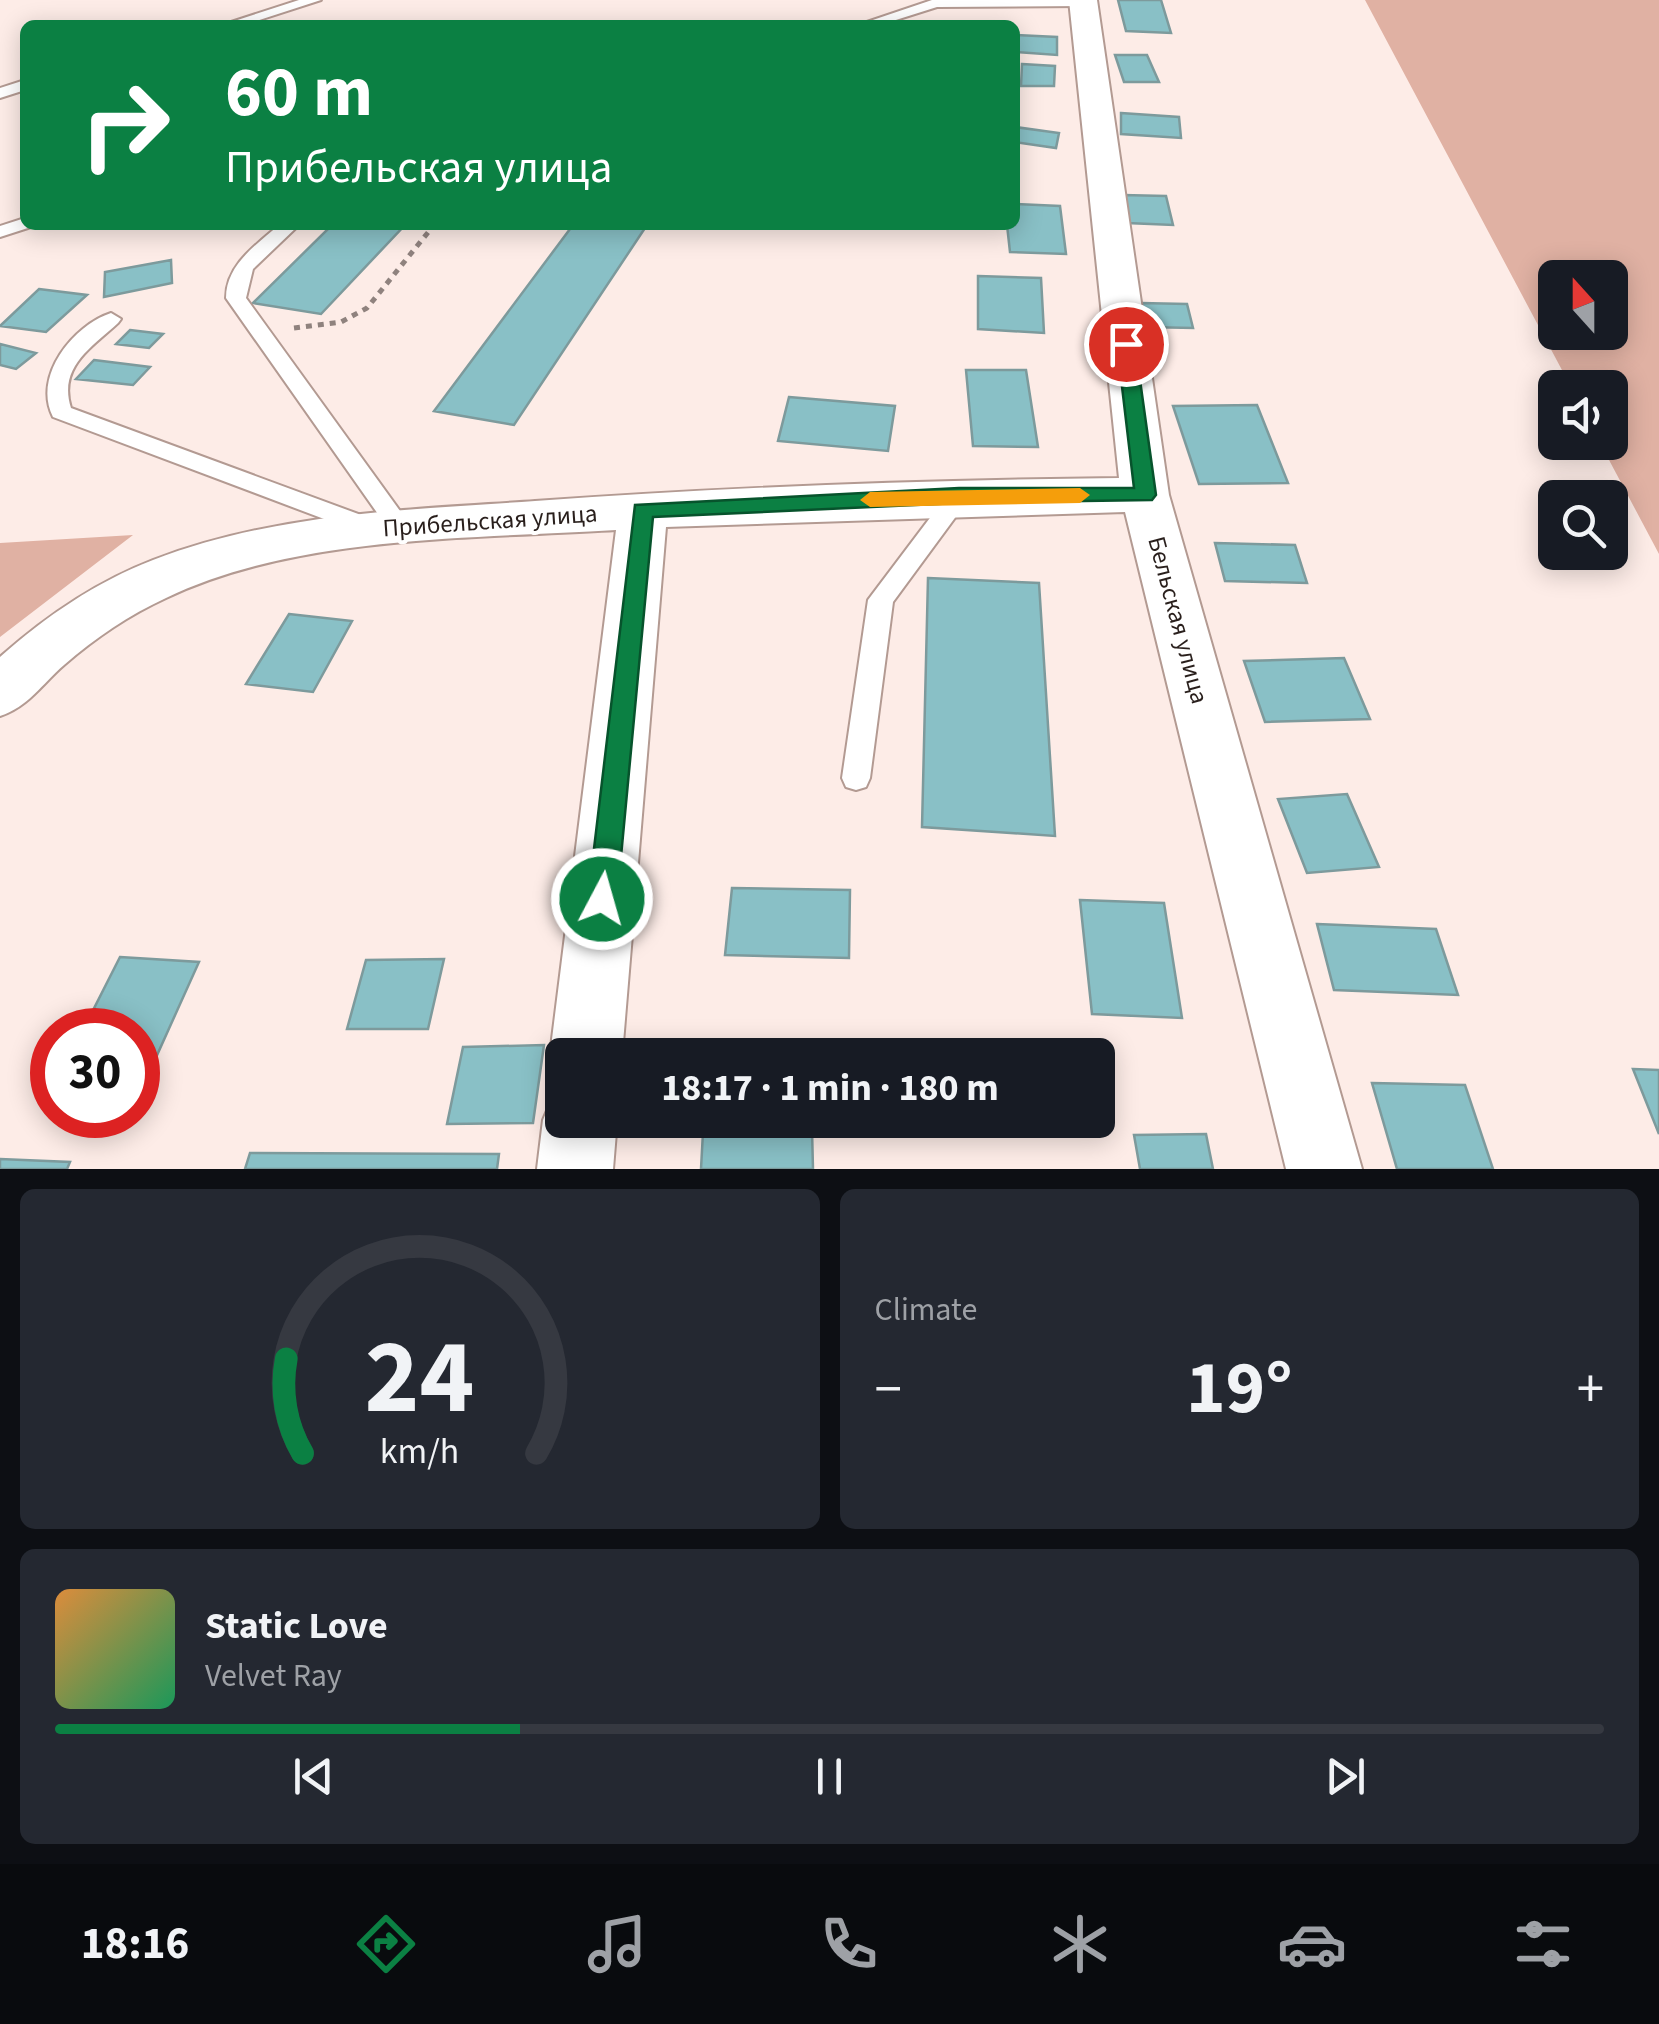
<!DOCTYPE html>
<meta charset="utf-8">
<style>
body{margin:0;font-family:"Source Sans 3",sans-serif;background:#242831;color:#f1f3f6;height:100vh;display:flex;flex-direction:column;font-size:38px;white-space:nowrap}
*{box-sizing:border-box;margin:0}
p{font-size:32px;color:#9ea1a6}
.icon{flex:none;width:55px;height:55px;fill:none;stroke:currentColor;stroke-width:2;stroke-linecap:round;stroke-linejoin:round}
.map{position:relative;height:1169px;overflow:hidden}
.sheet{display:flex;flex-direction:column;gap:20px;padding:20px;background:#0d0f14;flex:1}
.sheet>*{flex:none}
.top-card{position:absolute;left:20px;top:20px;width:1000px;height:210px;border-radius:15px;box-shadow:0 5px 25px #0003;background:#0b8043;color:#fff;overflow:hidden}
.needle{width:65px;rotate:339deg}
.fabs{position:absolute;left:1538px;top:260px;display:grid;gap:20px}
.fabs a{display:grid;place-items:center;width:90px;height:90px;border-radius:15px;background:#171b24;box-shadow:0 5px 25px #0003;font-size:50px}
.speed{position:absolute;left:30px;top:1008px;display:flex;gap:20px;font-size:50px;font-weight:700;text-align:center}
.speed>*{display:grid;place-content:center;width:130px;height:130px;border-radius:50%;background:#171b24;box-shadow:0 5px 25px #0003;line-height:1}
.speed .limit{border:15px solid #d22;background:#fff;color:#111}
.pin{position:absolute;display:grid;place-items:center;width:85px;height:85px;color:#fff;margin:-42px;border:5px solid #fff;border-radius:50%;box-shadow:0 2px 10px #0007}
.me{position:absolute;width:110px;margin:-55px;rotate:6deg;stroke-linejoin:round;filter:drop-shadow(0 0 8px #0008)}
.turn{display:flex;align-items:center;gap:35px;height:210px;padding:0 40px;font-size:45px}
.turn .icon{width:130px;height:130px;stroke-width:2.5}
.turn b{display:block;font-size:70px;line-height:85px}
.big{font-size:75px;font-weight:700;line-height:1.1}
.sheet .tile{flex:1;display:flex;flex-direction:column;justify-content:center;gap:15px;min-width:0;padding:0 35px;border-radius:15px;background:#242831}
.sheet .dial{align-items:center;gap:0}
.dial svg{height:260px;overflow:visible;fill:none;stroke:#363941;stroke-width:7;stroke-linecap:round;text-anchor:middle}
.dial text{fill:#f1f3f6;stroke:none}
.song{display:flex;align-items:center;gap:30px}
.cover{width:120px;height:120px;border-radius:15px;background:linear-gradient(135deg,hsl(30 70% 55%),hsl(150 70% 35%))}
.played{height:10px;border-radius:5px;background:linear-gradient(90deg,#0b8043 30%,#363941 30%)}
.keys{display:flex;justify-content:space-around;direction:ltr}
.heat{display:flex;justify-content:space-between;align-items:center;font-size:55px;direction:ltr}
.sheet .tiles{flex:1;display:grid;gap:20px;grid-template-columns:1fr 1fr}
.tile:last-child{grid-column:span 2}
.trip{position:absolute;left:545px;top:1038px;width:570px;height:100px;border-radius:15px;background:#171b24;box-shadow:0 5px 25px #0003;font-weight:700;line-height:100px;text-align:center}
.dock{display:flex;height:160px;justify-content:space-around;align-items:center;background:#090b0e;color:#9ea1a6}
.dock .icon{width:70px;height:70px}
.dock .on{color:#0b8043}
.dock b{font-size:45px;color:#f1f3f6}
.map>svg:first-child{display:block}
.forest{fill:#e0b1a3;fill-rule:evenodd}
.building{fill:#89c0c6;stroke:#7d9a9c;stroke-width:2.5}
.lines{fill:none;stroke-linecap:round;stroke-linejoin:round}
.lane-casing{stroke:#b39a92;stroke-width:4}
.street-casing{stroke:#b39a92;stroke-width:4}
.path{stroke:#8f827e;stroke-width:5;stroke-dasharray:6 6;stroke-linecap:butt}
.lane{fill:#fff;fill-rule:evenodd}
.street{fill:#fff;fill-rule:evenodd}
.route{fill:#0b8043;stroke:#07532c;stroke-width:2.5}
.slow{fill:#f59e0b}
.labels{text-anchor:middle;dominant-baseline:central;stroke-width:8;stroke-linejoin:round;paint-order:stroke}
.street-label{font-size:25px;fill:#291f1c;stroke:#fff}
</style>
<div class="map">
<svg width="1659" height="1169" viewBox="0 0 1659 1169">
<rect width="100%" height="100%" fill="#fdece7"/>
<path class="forest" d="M1365 0H1659V554L1600 443 1610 442V388L1571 387ZM1555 278H1610V332H1555Z
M133 535 0 637V543Z"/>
<path class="building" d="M1118 0H1161L1171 33 1126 31Z
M1015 35 1057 37V55L1015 52Z
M1115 55H1147L1159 82H1124Z
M1022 64 1055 66 1054 86H1021Z
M1121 113 1179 117 1181 138 1121 134Z
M1015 127 1059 133 1056 148 1015 142Z
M1122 195 1166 196 1173 225 1127 223Z
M1015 204 1060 206 1066 254 1010 252 1007 225H1015Z
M332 225H405L321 314 253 303Z
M573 225H647L514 425 434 411Z
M171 260 172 283 104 297 105 272Z
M978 276 1041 278 1044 333 978 329Z
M39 289 87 295 46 332 0 326Z
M1140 303 1187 304 1193 328 1146 327Z
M130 330 163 334 149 348 116 344Z
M0 344 36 353 16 369 0 365Z
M94 360 150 367 133 385 76 379Z
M966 370H1026L1038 447 973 446Z
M789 397 895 406 888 451 778 441Z
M1257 405 1288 483 1199 484 1173 406Z
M1215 543 1295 545 1307 583 1225 581Z
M928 578 1039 583 1055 836 922 827Z
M289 614 352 621 313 692 246 684Z
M1344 658 1370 719 1265 722 1244 661Z
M1347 794 1379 867 1307 873 1278 799Z
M732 888 850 890 849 958 725 955Z
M1080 900 1164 903 1182 1018 1092 1014Z
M1317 924 1436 929 1458 995 1334 990Z
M120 957 199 962 144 1084 138 1083V1030H83Z
M444 959 428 1029H347L366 960Z
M544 1045 533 1123 447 1124 463 1047Z
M1633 1069 1659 1070V1134Z
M1372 1083 1465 1085 1493 1169H1397Z
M812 1129 813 1169H701L703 1132Z
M1206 1134 1213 1169H1140L1134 1135Z
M250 1153 499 1154 497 1169H245Z
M0 1159 70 1162 67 1169H0Z"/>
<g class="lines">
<defs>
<path id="lane" d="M299 0H321L244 25H222Z
M932 0H1088L1090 2 1083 6 937 7 880 25H858Z
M25 80V90L0 98V88Z
M25 218V225L31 227 0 237V226Z
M279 225H299L253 269 246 298 408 522 412 528 408 534H392L226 298C226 265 256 245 279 225Z
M111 313 121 319 118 323C91 348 58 367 71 408L380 522 384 528 380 534H364L53 417C32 376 74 325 111 313Z
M959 488 971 496 893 602 870 778 866 787 856 790 846 787 842 778 868 600 951 490Z"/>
<path id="street" d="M1069 0H1097L1169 495 1362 1169H1286L1125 512 666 527 622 1055H562V1081L550 1055 616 530C472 539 297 535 166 598 129 615 95 638 64 665 42 684 28 707 0 716V657C46 616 96 582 153 560 275 513 406 510 535 501 729 487 924 480 1119 478Z
M562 1090V1120H617L613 1169H537L543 1120 554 1094Z"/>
</defs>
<use href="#lane" class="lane-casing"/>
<use href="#street" class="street-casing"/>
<path class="path" d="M294 328 341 322 367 308 434 225"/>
<use href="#lane" class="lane"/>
<use href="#street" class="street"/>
</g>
<path class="route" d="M1126 338 1135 344 1156 495 1152 500 959 503 653 517 617 899 613 909 602 912 592 909 588 899 635 505 959 488H1134L1117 344Z"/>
<path class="slow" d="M1080 488 1090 495 1080 503 870 507 860 500 870 492Z"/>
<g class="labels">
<g class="street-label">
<text transform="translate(490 521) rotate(-4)">Прибельская улица</text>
<text transform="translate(1178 620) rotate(75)">Бельская улица</text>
</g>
</g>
</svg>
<div class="fabs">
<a><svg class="needle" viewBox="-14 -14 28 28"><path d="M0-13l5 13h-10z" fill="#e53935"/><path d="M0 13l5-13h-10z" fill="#9ea1a6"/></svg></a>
<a><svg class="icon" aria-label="sound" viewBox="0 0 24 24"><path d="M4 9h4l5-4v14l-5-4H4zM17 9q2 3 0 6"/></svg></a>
<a><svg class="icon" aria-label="search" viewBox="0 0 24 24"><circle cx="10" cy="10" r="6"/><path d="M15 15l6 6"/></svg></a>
</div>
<div class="speed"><div class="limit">30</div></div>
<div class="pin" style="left:1126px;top:344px;background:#d93025"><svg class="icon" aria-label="arrive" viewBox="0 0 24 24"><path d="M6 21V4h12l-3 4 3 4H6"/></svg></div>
<svg class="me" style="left:602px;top:899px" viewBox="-20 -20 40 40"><circle r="17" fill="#0b8043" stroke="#fff" stroke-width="3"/><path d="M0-11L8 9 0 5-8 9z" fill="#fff"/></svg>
<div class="trip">18:17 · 1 min · 180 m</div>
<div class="top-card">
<div class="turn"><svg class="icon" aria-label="right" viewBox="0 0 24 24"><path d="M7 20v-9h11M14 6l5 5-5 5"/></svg><div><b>60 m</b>Прибельская улица</div></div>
</div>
</div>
<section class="sheet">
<div class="tiles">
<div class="tile dial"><svg viewBox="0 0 100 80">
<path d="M14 69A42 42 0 1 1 86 69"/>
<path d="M14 69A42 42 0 0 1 9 40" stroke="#0b8043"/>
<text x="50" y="56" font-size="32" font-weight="700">24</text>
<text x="50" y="72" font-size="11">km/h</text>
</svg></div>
<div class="tile"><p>Climate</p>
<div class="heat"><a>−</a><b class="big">19°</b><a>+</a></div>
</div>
<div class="tile">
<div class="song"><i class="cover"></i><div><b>Static Love</b><p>Velvet Ray</p></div></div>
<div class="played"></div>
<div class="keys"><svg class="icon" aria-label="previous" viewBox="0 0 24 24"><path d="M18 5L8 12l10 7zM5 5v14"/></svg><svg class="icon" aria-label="pause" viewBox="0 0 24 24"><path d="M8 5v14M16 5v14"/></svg><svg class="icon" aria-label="next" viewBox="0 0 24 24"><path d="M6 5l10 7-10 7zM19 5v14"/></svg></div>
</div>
</div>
</section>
<nav class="dock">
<b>18:16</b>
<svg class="icon on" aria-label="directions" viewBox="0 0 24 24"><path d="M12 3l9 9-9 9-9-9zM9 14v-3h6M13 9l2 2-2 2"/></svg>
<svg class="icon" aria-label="music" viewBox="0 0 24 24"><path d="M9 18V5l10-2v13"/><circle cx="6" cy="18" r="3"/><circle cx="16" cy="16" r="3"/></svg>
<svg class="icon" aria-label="phone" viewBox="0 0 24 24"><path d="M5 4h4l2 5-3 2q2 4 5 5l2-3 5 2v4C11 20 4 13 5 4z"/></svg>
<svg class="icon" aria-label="climate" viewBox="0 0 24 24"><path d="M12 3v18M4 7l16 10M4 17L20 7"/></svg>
<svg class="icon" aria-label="car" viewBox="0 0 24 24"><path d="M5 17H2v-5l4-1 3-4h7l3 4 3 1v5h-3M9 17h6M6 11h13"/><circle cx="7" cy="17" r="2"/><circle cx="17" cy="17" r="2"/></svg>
<svg class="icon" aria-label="filters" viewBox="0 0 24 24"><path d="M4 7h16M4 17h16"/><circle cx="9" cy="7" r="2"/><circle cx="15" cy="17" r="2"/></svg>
</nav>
